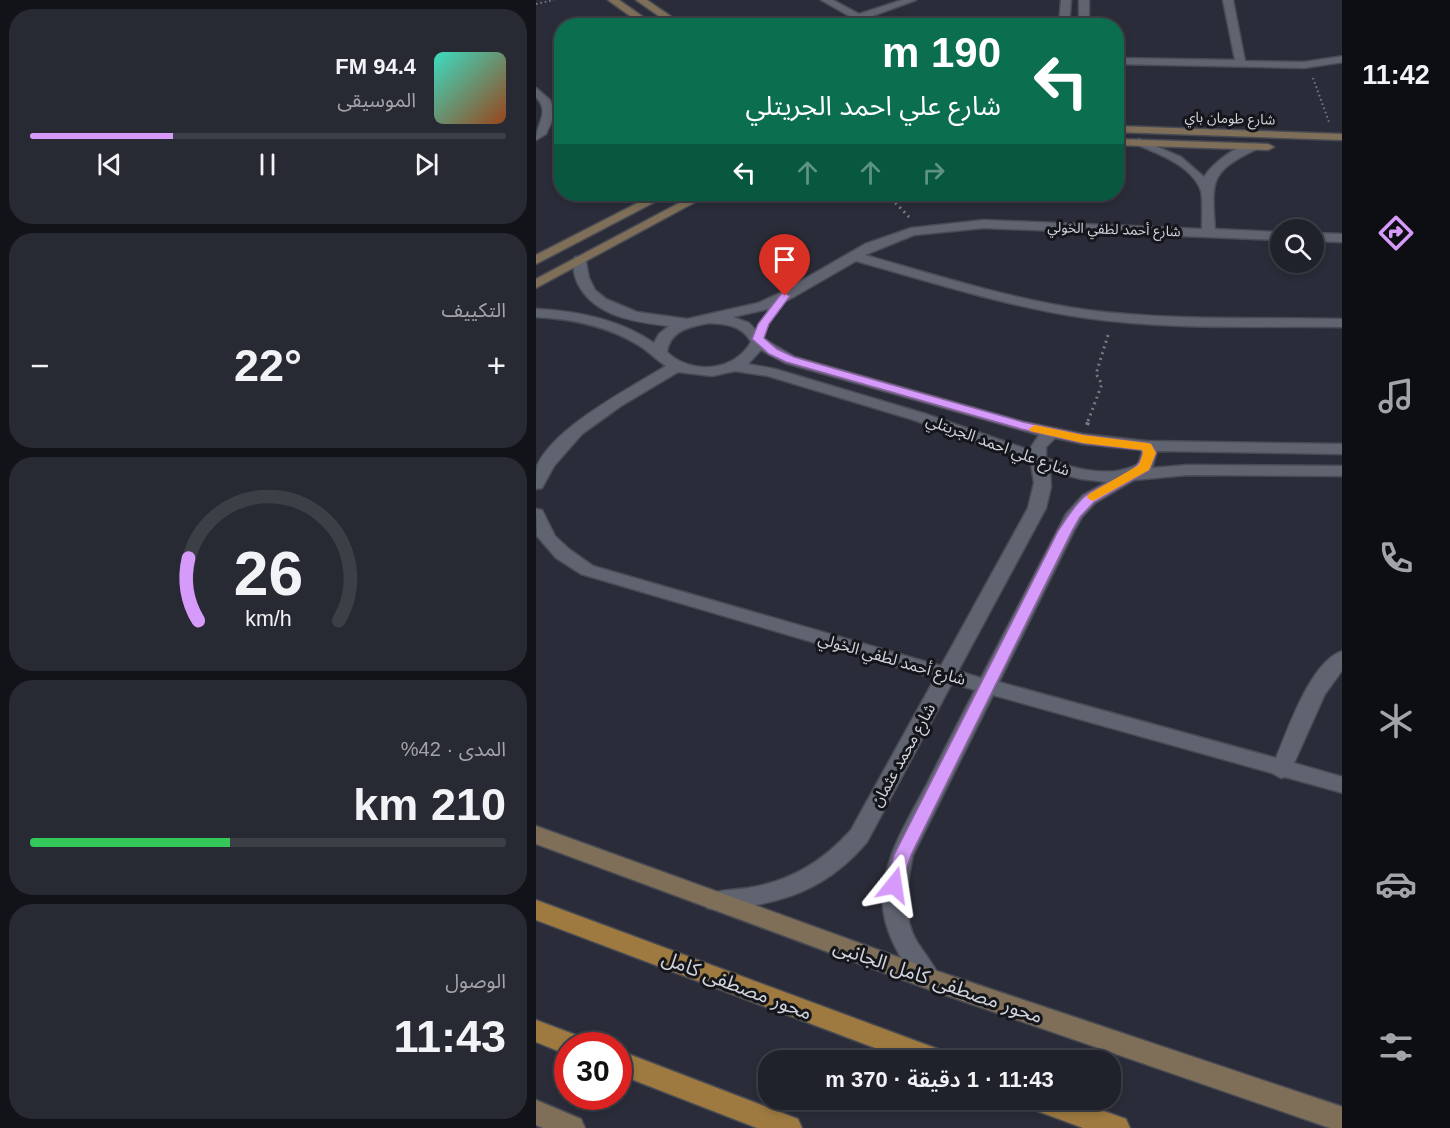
<!DOCTYPE html>
<html lang="ar">
<meta charset="utf-8">
<style>
body{margin:0;font-family:Helvetica,"Noto Sans Arabic",sans-serif;background:#282a33;color:#f1f3f6;direction:rtl;height:100vh;display:flex;flex-direction:column;font-size:22px;white-space:nowrap}
*{box-sizing:border-box;margin:0}
p{font-size:20px;color:#a2a4a9}
.icon{flex:none;width:33px;height:33px;fill:none;stroke:currentColor;stroke-width:2;stroke-linecap:round;stroke-linejoin:round}
.map{position:relative;flex:1;overflow:hidden;direction:ltr}
.side{display:flex;flex-direction:column;gap:9px;padding:9px;background:#121318;width:536px}
.side>*{flex:none}
.banner{position:absolute;left:18px;top:18px;width:570px;height:183px;border-radius:24px;box-shadow:0 3px 9px #0003,0 0 0 2px #3d3f47;direction:rtl;background:#0b6e4f;color:#fff;overflow:hidden}
.buttons{position:absolute;left:734px;top:219px;display:grid;gap:12px}
.buttons a{display:grid;place-items:center;width:54px;height:54px;border-radius:50%;background:#20222b;box-shadow:0 3px 9px #0003,0 0 0 2px #3d3f47;font-size:30px}
.speed{position:absolute;left:18px;top:1032px;display:flex;gap:12px;font-size:30px;font-weight:700;text-align:center}
.speed>*{display:grid;place-content:center;width:78px;height:78px;border-radius:50%;background:#20222b;box-shadow:0 3px 9px #0003,0 0 0 2px #3d3f47;line-height:1}
.speed .limit{border:9px solid #d22;background:#fff;color:#111}
.pin{position:absolute;display:grid;place-items:center;width:51px;height:51px;color:#fff;margin:-62px -26px;border-radius:50% 50% 50% 0;rotate:-45deg;box-shadow:0 0 6px #0007}
.pin .icon{rotate:45deg}
.me{position:absolute;width:66px;margin:-33px;rotate:15deg;stroke-linejoin:round;filter:drop-shadow(0 0 4px #0008)}
.turn{display:flex;align-items:center;gap:21px;height:126px;padding:0 24px;font-size:27px}
.turn .icon{width:78px;height:78px;stroke-width:2.5}
.turn b{display:block;font-size:42px;line-height:51px}
.lanes{display:flex;align-items:center;height:57px;padding:0 24px;background:#0003;justify-content:center;gap:30px;direction:ltr}
.lanes .off{opacity:.35}
.big{font-size:45px;font-weight:600;line-height:1.1}
.side .widget{flex:1;display:flex;flex-direction:column;justify-content:center;gap:9px;min-width:0;padding:0 21px;border-radius:24px;background:#282a33}
.side .dial{align-items:center;gap:0}
.dial svg{height:156px;overflow:visible;fill:none;stroke:#3d3f47;stroke-width:7;stroke-linecap:round;text-anchor:middle}
.dial text{fill:#f1f3f6;stroke:none}
.song{display:flex;align-items:center;gap:18px}
.cover{width:72px;height:72px;border-radius:9px;background:linear-gradient(135deg,hsl(170 70% 55%),hsl(20 70% 35%))}
.played{height:6px;border-radius:3px;background:linear-gradient(90deg,#d69bfa 30%,#3d3f47 30%)}
.keys{display:flex;justify-content:space-around;direction:ltr}
.heat{display:flex;justify-content:space-between;align-items:center;font-size:33px;direction:ltr}
.charge{height:9px;border-radius:4px;background:linear-gradient(90deg,#34c759 42%,#3d3f47 0)}
.trip{position:absolute;left:222px;top:1050px;width:363px;height:60px;border-radius:24px;background:#20222b;box-shadow:0 3px 9px #0003,0 0 0 2px #3d3f47;font-weight:600;line-height:60px;text-align:center;direction:rtl}
main{display:flex;flex:1;min-height:0}
.tab-bar{display:flex;flex-direction:column;width:108px;justify-content:space-around;align-items:center;background:#0d0e11;color:#a2a4a9}
.tab-bar .icon{width:42px;height:42px}
.tab-bar .active{color:#d69bfa}
.tab-bar b{font-size:27px;color:#f1f3f6}
.map>svg:first-child{display:block}
.lines{fill:none;stroke-linecap:round;stroke-linejoin:round}
.street-casing{stroke:#484b54;stroke-width:3}
.secondary-casing{stroke:#484b54;stroke-width:3}
.primary-casing{stroke:#484b54;stroke-width:3}
.path-far2{stroke:#777983;stroke-width:2;stroke-dasharray:1.5 3;stroke-linecap:butt}
.path-far1{stroke:#777983;stroke-width:3;stroke-dasharray:2 4;stroke-linecap:butt}
.path{stroke:#777983;stroke-width:4;stroke-dasharray:3 4.5;stroke-linecap:butt}
.street{fill:#606470;fill-rule:evenodd}
.secondary{fill:#7f6f58;fill-rule:evenodd}
.primary{fill:#9e7a40;fill-rule:evenodd}
.route{fill:#d69bfa;stroke:#8b65a2;stroke-width:1.5}
.slow{fill:#f59e0b}
.labels{text-anchor:middle;dominant-baseline:central;stroke-width:6;stroke-linejoin:round;paint-order:stroke}
.far-street-label{font-size:14px;fill:#d1d3db;stroke:#14161b}
.street-label{font-size:16px;fill:#d1d3db;stroke:#14161b}
.near-street-label{font-size:20px;fill:#d1d3db;stroke:#14161b}
</style>
<main>
<nav class="tab-bar">
<b>11:42</b>
<svg class="icon active" aria-label="directions" viewBox="0 0 24 24"><path d="M12 3l9 9-9 9-9-9zM9 14v-3h6M13 9l2 2-2 2"/></svg>
<svg class="icon" aria-label="music" viewBox="0 0 24 24"><path d="M9 18V5l10-2v13"/><circle cx="6" cy="18" r="3"/><circle cx="16" cy="16" r="3"/></svg>
<svg class="icon" aria-label="phone" viewBox="0 0 24 24"><path d="M5 4h4l2 5-3 2q2 4 5 5l2-3 5 2v4C11 20 4 13 5 4z"/></svg>
<svg class="icon" aria-label="climate" viewBox="0 0 24 24"><path d="M12 3v18M4 7l16 10M4 17L20 7"/></svg>
<svg class="icon" aria-label="car" viewBox="0 0 24 24"><path d="M5 17H2v-5l4-1 3-4h7l3 4 3 1v5h-3M9 17h6M6 11h13"/><circle cx="7" cy="17" r="2"/><circle cx="17" cy="17" r="2"/></svg>
<svg class="icon" aria-label="filters" viewBox="0 0 24 24"><path d="M4 7h16M4 17h16"/><circle cx="9" cy="7" r="2"/><circle cx="15" cy="17" r="2"/></svg>
</nav>
<div class="map">
<svg width="807" height="1128" viewBox="0 0 807 1128">
<rect width="100%" height="100%" fill="#2a2d39"/>
<g class="lines">
<defs>
<path id="street" d="M285 0H297L323 14 366 0H380L331 18 344 26H331Z
M525 0H535L533 26H523Z
M543 0H553V26H543Z
M687 0H697L709 61 768 62 807 56V62L768 68 580 64V58L699 60Z
M0 88 14 100 19 114 10 134 0 140C0 123 15 113 0 97Z
M603 139 645 157 668 177C677 163 705 140 723 144V148C675 171 675 178 679 229L744 232V240L448 228 378 235 329 255C402 276 475 299 551 310 635 321 722 317 807 319V327C721 326 635 330 550 318 472 307 396 282 320 261L254 299 232 309 197 317 213 323 228 339 259 357 488 422 547 434 611 441 807 444V454L621 451 616 468 652 465 807 466V476L652 475 598 480 559 503 546 517 538 531 463 682 740 758C752 730 775 660 807 651V669L789 694 758 763 807 777V793L749 777 745 778 736 773 457 695 377 855C371 884 365 915 381 942 389 954 398 965 404 978L401 985C383 992 379 980 370 966 359 948 349 929 347 907 344 862 371 822 391 784 407 752 423 721 439 690L416 683 331 842C297 882 259 900 207 907 195 909 183 912 171 908L167 901 171 894C184 890 198 890 212 888 255 881 286 862 315 830L399 678 45 574 20 558 1 536 0 509 6 510 19 536 33 549 57 566 405 666 492 508 498 483 495 463 378 420 232 376 199 371 176 376 142 372 85 406 46 434 18 466 6 488 0 489C0 482 0 472 1 466 18 427 94 388 130 366 121 360 113 352 104 346 72 326 37 319 0 317V309C41 311 83 319 118 343L123 334 133 326C100 322 59 317 42 284 38 276 36 265 39 257H49L53 278 59 290 70 299 101 312 151 319 222 303 244 293 329 244 375 228 448 220 666 229C666 219 667 199 665 191 657 166 621 153 599 144L597 142ZM173 323C190 324 206 325 215 342 198 372 155 375 131 352 134 330 154 327 173 323ZM225 350 249 363 503 435 493 450 390 414 239 369 212 364ZM519 438 547 444 605 450 606 453 602 464C575 479 537 469 510 458V447ZM514 471 545 479 571 482 547 495 530 514 445 678 422 671 510 508 515 487Z
M777 233 807 234V242L777 241Z"/>
<path id="secondary" d="M72 0H83L120 26H108Z
M100 0H111L149 26H137Z
M580 126 807 134V140L580 132Z
M580 139 732 144 738 147 732 150 580 145Z
M119 194H134L0 264V255Z
M160 194H174L0 288V279Z
M0 826 392 968 807 1107V1128H794L392 989 0 844Z
M0 1100 45 1119 49 1128H7L0 1125Z"/>
<path id="primary" d="M0 900 410 1052 414 1060H371L0 920Z
M0 1020 48 1038 51 1046H32V1055L0 1042Z
M82 1050 262 1119 266 1128H221L82 1074Z
M492 1100H537L590 1119 594 1128H547L496 1109Z"/>
</defs>
<use href="#street" class="street-casing"/>
<use href="#secondary" class="secondary-casing"/>
<use href="#primary" class="primary-casing"/>
<path class="path-far2" d="M0 4 18 0
M777 78 793 122"/>
<path class="path-far1" d="M351 194 373 217
M552 421 566 384 560 374 573 332"/>
<path class="path" d="M551 425 553 420"/>
<use href="#street" class="street"/>
<use href="#secondary" class="secondary"/>
<use href="#primary" class="primary"/>
</g>
<path class="route" d="M249 293 254 296 233 324 228 338 241 349 258 357 487 422 547 435 615 444 620 453 613 470 558 502 544 517 536 531 375 855 364 890 358 893 352 890 349 885 358 855 522 531C530 519 537 507 548 497 562 484 612 472 606 450L547 443 485 429 250 362 233 354 216 339 222 324 245 294Z"/>
<path class="slow" d="M499 425 547 435 611 443 615 444 620 453 613 470 557 501 553 499 551 497 553 494 603 465 607 453 606 450 547 443 494 431 493 429Z"/>
<g class="labels">
<g class="far-street-label">
<text transform="translate(694 118) rotate(2)">شارع طومان باي</text>
<text transform="translate(578 229) rotate(2)">شارع أحمد لطفي الخولي</text>
</g>
<g class="street-label">
<text transform="translate(462 445) rotate(20)">شارع علي احمد الجريتلي</text>
<text transform="translate(356 659) rotate(16)">شارع أحمد لطفي الخولي</text>
<text transform="translate(367 755) rotate(-61)">شارع محمد عثمان</text>
</g>
<g class="near-street-label">
<text transform="translate(402 981) rotate(19)">محور مصطفى كامل الجانبى</text>
<text transform="translate(201 985) rotate(21)">محور مصطفى كامل</text>
</g>
</g>
</svg>
<div class="buttons">
<a><svg class="icon" aria-label="search" viewBox="0 0 24 24"><circle cx="10" cy="10" r="6"/><path d="M15 15l6 6"/></svg></a>
</div>
<div class="speed"><div class="limit">30</div></div>
<div class="pin" style="left:249px;top:296px;background:#d93025"><svg class="icon" aria-label="arrive" viewBox="0 0 24 24"><path d="M6 21V4h12l-3 4 3 4H6"/></svg></div>
<svg class="me" style="left:358px;top:885px" viewBox="-20 -20 40 40"><path d="M0-17L14 15 0 8-14 15z" fill="#d69bfa" stroke="#fff" stroke-width="4"/></svg>
<div class="trip">11:43 · 1 دقيقة · 370 m</div>
<div class="banner">
<div class="turn"><svg class="icon" aria-label="left" viewBox="0 0 24 24"><path d="M17 20v-9H6M10 6l-5 5 5 5"/></svg><div><b>190 m</b>شارع علي احمد الجريتلي</div></div>
<div class="lanes"><svg class="icon" aria-label="left" viewBox="0 0 24 24"><path d="M17 20v-9H6M10 6l-5 5 5 5"/></svg><svg class="icon off" aria-label="ahead" viewBox="0 0 24 24"><path d="M12 20V5M6 11l6-6 6 6"/></svg><svg class="icon off" aria-label="ahead" viewBox="0 0 24 24"><path d="M12 20V5M6 11l6-6 6 6"/></svg><svg class="icon off" aria-label="right" viewBox="0 0 24 24"><path d="M7 20v-9h11M14 6l5 5-5 5"/></svg></div>
</div>
</div>
<section class="side">
<div class="widget">
<div class="song"><i class="cover"></i><div><b>94.4 FM</b><p>الموسيقى</p></div></div>
<div class="played"></div>
<div class="keys"><svg class="icon" aria-label="previous" viewBox="0 0 24 24"><path d="M18 5L8 12l10 7zM5 5v14"/></svg><svg class="icon" aria-label="pause" viewBox="0 0 24 24"><path d="M8 5v14M16 5v14"/></svg><svg class="icon" aria-label="next" viewBox="0 0 24 24"><path d="M6 5l10 7-10 7zM19 5v14"/></svg></div>
</div>
<div class="widget"><p>التكييف</p>
<div class="heat"><a>−</a><b class="big">22°</b><a>+</a></div>
</div>
<div class="widget dial"><svg viewBox="0 0 100 80">
<path d="M14 69A42 42 0 1 1 86 69"/>
<path d="M14 69A42 42 0 0 1 9 37" stroke="#d69bfa"/>
<text x="50" y="56" font-size="32" font-weight="700">26</text>
<text x="50" y="72" font-size="11">km/h</text>
</svg></div>
<div class="widget"><p>المدى · 42%</p><b class="big">210 km</b><div class="charge"></div></div>
<div class="widget"><p>الوصول</p><b class="big">11:43</b></div>
</section>
</main>
